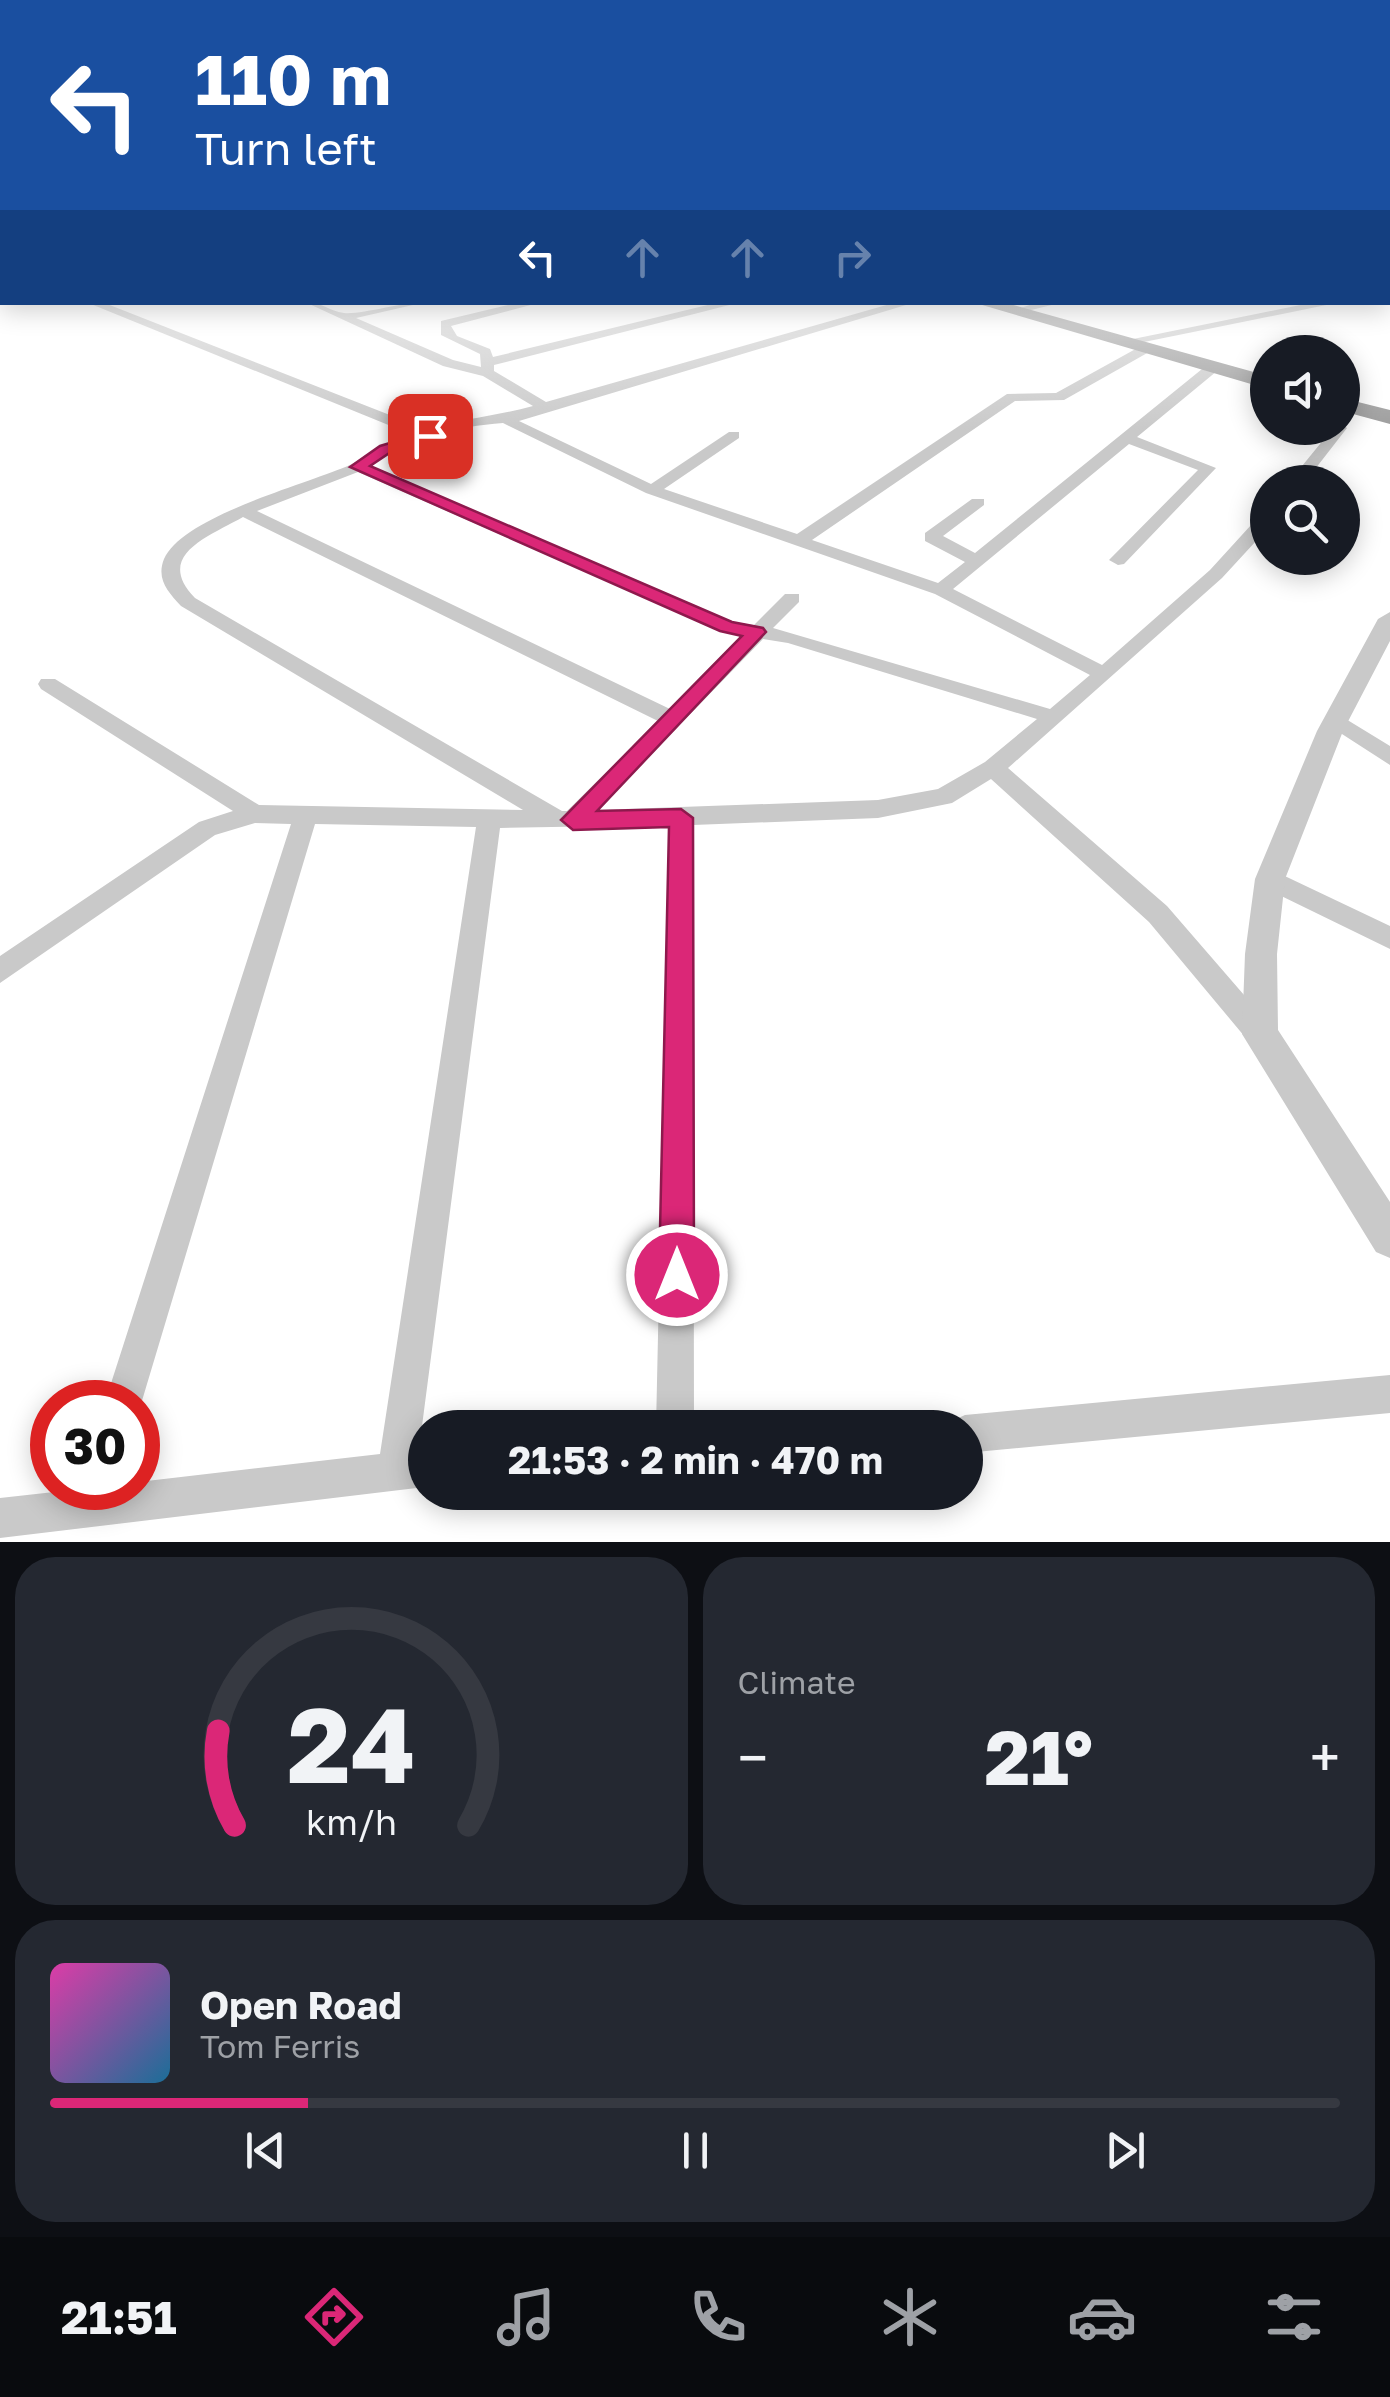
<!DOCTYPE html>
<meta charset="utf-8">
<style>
body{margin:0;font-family:"Golos Text",sans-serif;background:#242831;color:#f1f3f6;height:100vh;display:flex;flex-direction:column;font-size:38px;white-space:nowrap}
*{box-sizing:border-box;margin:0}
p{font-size:32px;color:#9ea1a6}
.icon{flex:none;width:55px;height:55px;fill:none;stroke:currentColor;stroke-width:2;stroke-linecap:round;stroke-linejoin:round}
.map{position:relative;height:1542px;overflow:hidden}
.panel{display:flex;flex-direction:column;gap:15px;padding:15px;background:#0d0f14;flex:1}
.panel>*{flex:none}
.top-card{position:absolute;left:0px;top:0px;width:1390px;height:305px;box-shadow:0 5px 25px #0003;background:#1a4fa0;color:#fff;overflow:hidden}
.fabs{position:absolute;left:1250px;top:335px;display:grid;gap:20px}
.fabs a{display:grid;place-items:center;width:110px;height:110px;border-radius:50%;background:#171b24;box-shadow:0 5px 25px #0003;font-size:50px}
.speed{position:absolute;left:30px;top:1380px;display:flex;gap:20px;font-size:50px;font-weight:700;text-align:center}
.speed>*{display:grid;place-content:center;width:130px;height:130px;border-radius:50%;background:#171b24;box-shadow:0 5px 25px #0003;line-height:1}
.speed .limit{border:15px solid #d22;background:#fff;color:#111}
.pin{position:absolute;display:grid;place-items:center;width:85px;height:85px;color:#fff;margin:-42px;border-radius:20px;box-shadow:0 5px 15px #0006}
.me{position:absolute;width:110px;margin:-55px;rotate:0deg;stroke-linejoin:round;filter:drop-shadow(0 0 8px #0008)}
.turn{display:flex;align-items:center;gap:35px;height:210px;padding:0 30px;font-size:45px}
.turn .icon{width:130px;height:130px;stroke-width:2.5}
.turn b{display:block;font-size:70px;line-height:85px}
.lanes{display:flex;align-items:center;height:95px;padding:0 30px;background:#0003;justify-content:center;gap:50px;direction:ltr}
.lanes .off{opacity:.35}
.big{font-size:75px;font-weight:700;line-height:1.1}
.panel .tile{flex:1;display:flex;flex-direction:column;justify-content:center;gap:15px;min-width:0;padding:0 35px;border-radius:40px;background:#242831}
.panel .dial{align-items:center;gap:0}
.dial svg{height:260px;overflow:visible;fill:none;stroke:#363941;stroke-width:7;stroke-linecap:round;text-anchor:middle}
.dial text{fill:#f1f3f6;stroke:none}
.song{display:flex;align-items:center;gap:30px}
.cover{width:120px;height:120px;border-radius:15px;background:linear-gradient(135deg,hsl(320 70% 55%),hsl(200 70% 35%))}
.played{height:10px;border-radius:5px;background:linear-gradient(90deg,#db2777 20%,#363941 20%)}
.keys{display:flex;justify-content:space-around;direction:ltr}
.heat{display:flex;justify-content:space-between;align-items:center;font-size:55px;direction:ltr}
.panel .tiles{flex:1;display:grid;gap:15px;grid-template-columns:1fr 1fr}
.tile:last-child{grid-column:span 2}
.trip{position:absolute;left:408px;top:1410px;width:575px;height:100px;border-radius:50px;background:#171b24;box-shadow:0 5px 25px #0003;font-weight:700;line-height:100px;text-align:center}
.menu{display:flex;height:160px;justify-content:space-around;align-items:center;background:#090b0e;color:#9ea1a6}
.menu .icon{width:70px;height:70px}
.menu .active{color:#db2777}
.menu b{font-size:45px;color:#f1f3f6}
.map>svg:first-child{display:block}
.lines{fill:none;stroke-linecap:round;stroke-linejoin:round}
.minor{fill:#c9c9c9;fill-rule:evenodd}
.tertiary{fill:#c9c9c9;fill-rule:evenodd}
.trunk{fill:#9c9c9c;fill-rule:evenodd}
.route{fill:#db2777;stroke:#8e194d;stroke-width:2.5}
</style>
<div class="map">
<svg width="1390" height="1542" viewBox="0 0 1390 1542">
<rect width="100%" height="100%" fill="#fff"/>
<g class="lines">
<path class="minor" d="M2 218V224L0 225V219Z
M1388 233H1390V239H1388Z
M0 257H2V264H0Z
M1388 259H1390V265H1388Z
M86 302H102L428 430C463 418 498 416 533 406L483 376 443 366 305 302C322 302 329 311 344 313 360 315 403 302 426 302L356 318 453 360 481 367 480 354 441 335V321L520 302H542L451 326 457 336 490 349 493 357 720 302H741L494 365V371L546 402 897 302H916L519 421 651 484 729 432H739V438L664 489 797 534 1007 394 1056 393 1141 346H1149V352L1064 400 1015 401 812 540 938 583 965 562 925 541V533L972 499H984V505L943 536 975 553 1207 365H1217V371L1137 437 1216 468 1124 564 1118 565 1109 560 1198 470 1129 444 953 589 1102 665 1210 570 1262 513 1268 512V528L1222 578 1008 768 1167 906 1270 1025 1274 1034 1270 1043 1260 1047 1250 1043 1149 922 991 779 952 803 878 818 693 825 694 1428H656L669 825 500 828 419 1449H425V1487L0 1538V1498L90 1488H138V1482L380 1454 476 827 315 824 138 1414V1402H105L291 824 255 823 215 835 0 983V956L199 822 233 811 41 689 38 684 41 679H55L259 805 523 810 181 606C168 592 156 579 164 559 183 516 307 484 350 465 372 454 388 443 413 435ZM503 423 646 493 935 594 1090 675 1050 709 773 628 799 602V594H785L754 625 731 622 369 466C408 440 457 426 503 423ZM358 472 720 631 744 636 670 709 257 511ZM243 517 658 721 567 811H562L195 598C153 555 210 536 243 517ZM763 639 788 643 1037 719 985 762 938 789 878 800 597 810Z
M1038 302H1064L1027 311 1021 308Z
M1315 302H1341L1139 343 1133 339Z
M1342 424 1347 428 1305 482H1289L1333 428H1342Z
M1336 713 1390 746V765L1328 725 1325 720 1328 715Z
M1270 869 1390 926V949L1261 886 1257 879 1261 872Z
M1390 1375V1413L965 1453V1428H949L952 1421 965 1415Z"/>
<path class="tertiary" d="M1390 612V641L1343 731 1285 879 1277 954 1278 1030 1390 1202V1258L1376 1252 1242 1034 1245 954 1255 879 1317 731 1378 619Z"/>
<path class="trunk" d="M972 302H1003L1268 376V389Z
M1342 398 1390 410V424L1342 411Z"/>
</g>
<linearGradient id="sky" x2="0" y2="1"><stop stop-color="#9ac4e9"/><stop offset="0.5" stop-color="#fff"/><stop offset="1" stop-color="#fff" stop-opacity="0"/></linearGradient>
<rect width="1390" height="432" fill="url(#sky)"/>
<path class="route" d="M430 431 435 432V439L391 452 370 466 732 622 763 628 766 632 597 811 681 809 693 818 694 1275 689 1287 677 1292 664 1287 659 1275 669 827 573 830 561 820 742 636 720 631 350 467 380 446Z"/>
</svg>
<div class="fabs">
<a><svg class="icon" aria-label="sound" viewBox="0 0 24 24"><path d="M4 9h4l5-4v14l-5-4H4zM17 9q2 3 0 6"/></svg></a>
<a><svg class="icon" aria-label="search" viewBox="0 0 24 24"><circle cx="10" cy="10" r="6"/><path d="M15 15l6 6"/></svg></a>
</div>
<div class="speed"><div class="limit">30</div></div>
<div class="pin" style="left:430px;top:436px;background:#d93025"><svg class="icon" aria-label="arrive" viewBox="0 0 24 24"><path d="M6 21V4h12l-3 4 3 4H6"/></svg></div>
<svg class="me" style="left:677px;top:1275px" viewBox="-20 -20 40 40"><circle r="17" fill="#db2777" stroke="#fff" stroke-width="3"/><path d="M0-11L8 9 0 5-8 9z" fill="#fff"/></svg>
<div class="trip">21:53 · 2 min · 470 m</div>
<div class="top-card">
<div class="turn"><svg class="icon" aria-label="left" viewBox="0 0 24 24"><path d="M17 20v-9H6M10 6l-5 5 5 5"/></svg><div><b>110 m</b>Turn left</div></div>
<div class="lanes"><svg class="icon" aria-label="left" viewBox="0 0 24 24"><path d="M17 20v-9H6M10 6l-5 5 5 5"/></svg><svg class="icon off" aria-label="ahead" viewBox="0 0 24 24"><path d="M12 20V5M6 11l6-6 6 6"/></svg><svg class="icon off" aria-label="ahead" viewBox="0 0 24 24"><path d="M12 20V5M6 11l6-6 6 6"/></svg><svg class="icon off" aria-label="right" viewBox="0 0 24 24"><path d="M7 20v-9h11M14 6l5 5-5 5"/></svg></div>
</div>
</div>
<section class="panel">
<div class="tiles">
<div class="tile dial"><svg viewBox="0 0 100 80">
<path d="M14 69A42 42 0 1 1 86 69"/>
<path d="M14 69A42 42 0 0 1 9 40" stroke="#db2777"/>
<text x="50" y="56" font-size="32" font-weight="700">24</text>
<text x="50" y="72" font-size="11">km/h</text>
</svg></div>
<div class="tile"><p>Climate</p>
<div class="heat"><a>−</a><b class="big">21°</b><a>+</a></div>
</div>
<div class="tile">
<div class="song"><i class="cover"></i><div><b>Open Road</b><p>Tom Ferris</p></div></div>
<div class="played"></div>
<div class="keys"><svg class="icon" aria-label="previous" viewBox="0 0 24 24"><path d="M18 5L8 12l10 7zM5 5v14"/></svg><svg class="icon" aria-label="pause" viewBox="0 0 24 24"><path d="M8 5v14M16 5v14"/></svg><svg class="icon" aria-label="next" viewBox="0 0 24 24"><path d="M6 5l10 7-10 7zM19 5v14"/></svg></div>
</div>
</div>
</section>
<nav class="menu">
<b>21:51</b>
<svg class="icon active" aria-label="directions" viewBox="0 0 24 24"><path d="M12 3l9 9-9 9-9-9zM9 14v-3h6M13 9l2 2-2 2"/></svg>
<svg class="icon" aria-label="music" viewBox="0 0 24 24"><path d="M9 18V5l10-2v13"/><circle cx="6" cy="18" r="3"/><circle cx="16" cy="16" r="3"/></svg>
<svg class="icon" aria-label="phone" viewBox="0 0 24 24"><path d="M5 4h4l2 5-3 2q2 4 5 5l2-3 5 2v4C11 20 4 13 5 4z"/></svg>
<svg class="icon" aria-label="climate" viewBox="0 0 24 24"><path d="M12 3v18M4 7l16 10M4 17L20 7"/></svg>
<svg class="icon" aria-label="car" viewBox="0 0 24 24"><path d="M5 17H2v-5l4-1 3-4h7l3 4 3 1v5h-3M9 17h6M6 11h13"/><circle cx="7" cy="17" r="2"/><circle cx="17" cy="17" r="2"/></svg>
<svg class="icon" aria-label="filters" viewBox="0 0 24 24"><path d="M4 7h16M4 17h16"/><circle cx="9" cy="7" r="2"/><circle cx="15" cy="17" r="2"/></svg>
</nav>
